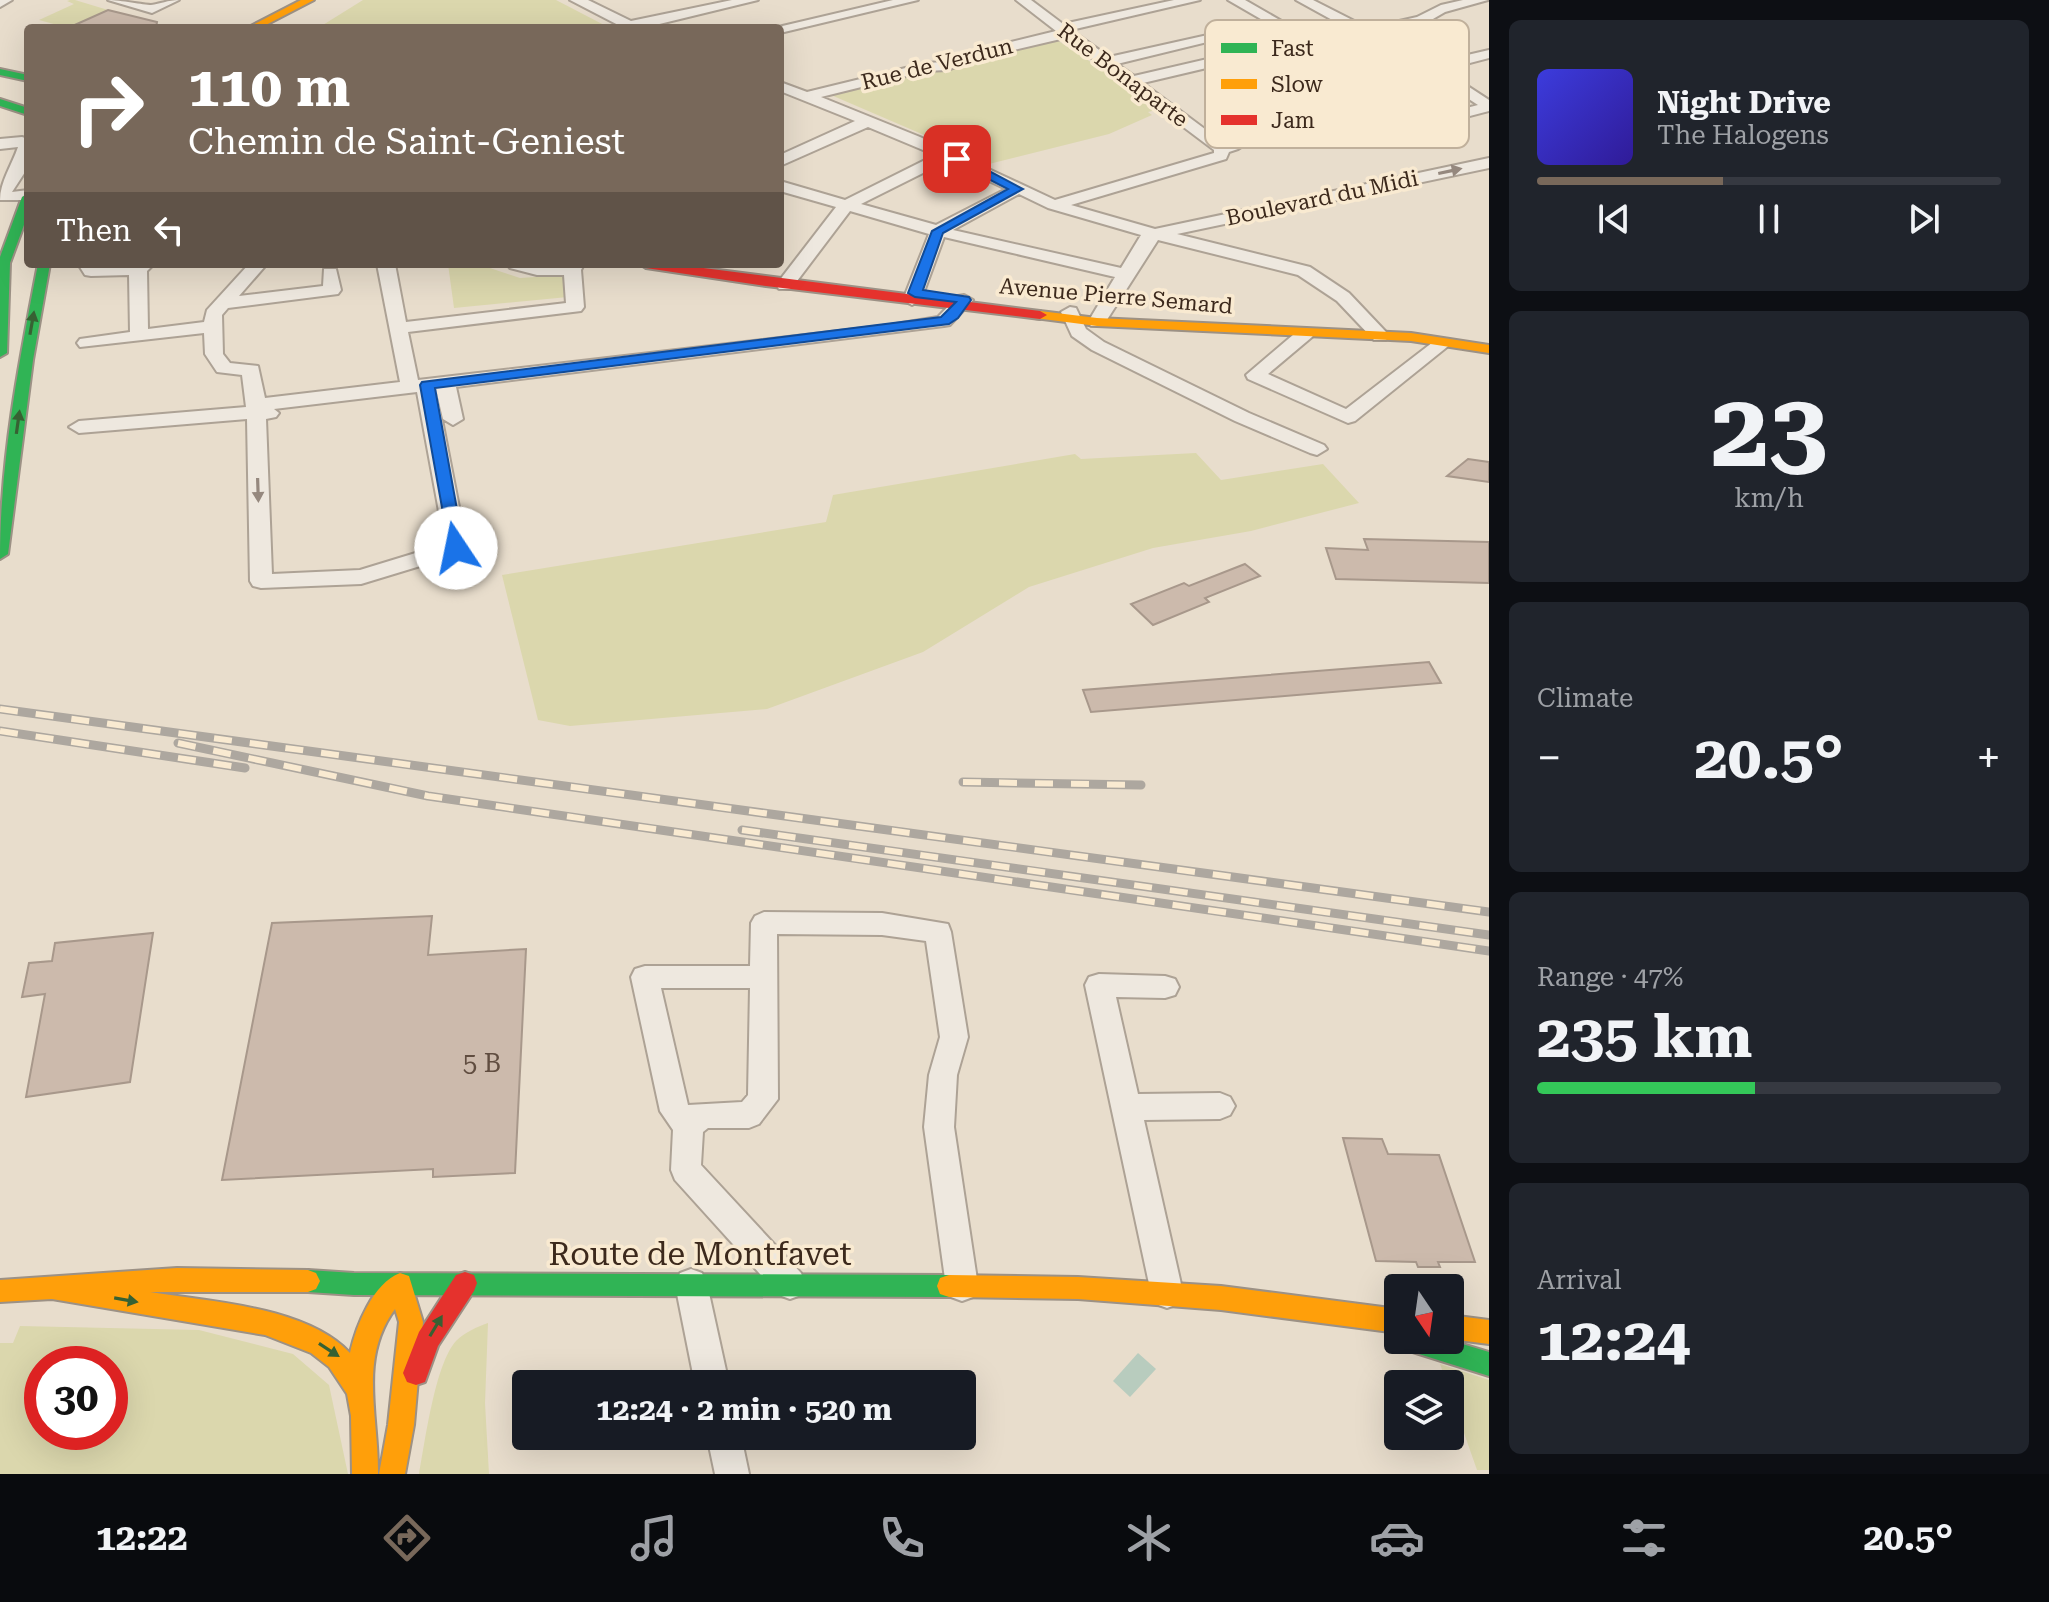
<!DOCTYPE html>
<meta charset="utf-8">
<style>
body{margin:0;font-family:"Roboto Serif",serif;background:#20242c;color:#f1f3f6;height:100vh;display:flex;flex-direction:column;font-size:30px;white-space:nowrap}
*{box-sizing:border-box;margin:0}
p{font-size:26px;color:#9ea1a6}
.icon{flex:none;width:44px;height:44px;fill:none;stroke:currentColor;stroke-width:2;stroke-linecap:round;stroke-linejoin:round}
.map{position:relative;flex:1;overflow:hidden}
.sheet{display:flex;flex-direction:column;gap:20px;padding:20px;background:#0d0f14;width:560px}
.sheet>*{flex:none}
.top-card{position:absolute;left:24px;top:24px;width:760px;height:244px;border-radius:8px;box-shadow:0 8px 32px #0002;background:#78685a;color:#fff;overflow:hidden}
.needle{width:52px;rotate:167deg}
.controls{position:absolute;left:1384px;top:1274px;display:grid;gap:16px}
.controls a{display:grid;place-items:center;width:80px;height:80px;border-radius:8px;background:#171b24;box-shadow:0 8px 32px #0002;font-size:40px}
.speed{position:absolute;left:24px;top:1346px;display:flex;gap:16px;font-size:40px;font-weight:700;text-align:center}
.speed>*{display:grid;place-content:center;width:104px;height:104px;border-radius:50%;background:#171b24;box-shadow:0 8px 32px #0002;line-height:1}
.speed .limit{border:12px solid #d22;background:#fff;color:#111}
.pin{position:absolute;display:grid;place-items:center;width:68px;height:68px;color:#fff;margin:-34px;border-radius:16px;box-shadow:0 4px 12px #0006}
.me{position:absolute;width:88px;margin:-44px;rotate:349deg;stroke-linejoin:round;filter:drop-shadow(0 0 6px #0008)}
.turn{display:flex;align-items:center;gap:28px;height:168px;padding:0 32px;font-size:36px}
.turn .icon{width:104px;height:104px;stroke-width:2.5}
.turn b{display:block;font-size:56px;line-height:68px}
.then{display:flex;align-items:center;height:76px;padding:0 32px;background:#0003;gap:16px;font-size:30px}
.big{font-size:60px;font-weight:700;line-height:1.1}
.sheet .card{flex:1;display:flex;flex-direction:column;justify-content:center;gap:12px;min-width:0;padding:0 28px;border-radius:12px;background:#20242c}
.sheet .dial{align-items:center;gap:0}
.dial b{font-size:104px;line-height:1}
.song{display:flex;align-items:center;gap:24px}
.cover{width:96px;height:96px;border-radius:12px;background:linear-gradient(135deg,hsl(240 70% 55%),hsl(250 70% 35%))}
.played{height:8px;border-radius:4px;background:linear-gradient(90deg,#78685a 40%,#363941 40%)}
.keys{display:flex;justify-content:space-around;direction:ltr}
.heat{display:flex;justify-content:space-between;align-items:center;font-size:44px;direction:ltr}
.charge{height:12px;border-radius:6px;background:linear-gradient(90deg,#34c759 47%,#363941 0)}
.trip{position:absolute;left:512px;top:1370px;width:464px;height:80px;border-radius:8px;background:#171b24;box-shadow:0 8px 32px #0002;font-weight:700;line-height:80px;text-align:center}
.tab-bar{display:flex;height:128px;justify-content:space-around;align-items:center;background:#090b0e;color:#9ea1a6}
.tab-bar .icon{width:56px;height:56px}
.tab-bar .active{color:#78685a}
.tab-bar b{font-size:36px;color:#f1f3f6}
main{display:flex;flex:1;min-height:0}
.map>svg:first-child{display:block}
.green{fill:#dbd7ad;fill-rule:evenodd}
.water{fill:#b8ccbe}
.building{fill:#ccbaac;stroke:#a8988b;stroke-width:2}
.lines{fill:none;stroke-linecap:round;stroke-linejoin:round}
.street-casing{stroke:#ada295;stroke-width:4}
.fast-casing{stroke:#9c9185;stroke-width:4}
.slow-casing{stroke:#9c9185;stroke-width:4}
.jam-casing{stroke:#9c9185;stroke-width:4}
.street{fill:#eee8df;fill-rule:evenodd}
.fast{fill:#30b455;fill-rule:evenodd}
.slow{fill:#ff9f0a;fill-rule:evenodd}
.jam{fill:#e5322d;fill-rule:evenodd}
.rail-casing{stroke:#ada79f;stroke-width:9}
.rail{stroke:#f9ead1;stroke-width:6;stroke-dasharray:18;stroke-linecap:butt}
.oneway{fill:#95887e}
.oneway2{fill:#376133}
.route{fill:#1a73e8;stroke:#114b97;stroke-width:2}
.labels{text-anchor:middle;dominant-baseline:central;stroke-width:7;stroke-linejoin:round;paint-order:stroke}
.far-street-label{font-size:22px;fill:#3c291c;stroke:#f9ead1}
.near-number-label{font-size:26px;fill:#604d40}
.near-street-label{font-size:32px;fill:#3c291c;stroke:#f9ead1}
.key{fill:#f9ead1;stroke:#c0b09b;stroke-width:2}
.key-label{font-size:22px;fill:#3c291c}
</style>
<main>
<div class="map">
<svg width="1489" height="1474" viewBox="0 0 1489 1474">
<rect width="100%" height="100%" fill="#e8ddcc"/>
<path class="green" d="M70 0H75L108 10 68 28 39 20 74 4 67 1Z
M363 0H556L606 26 318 28Z
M1057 40 1143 96 1136 99 1156 110 1148 112 1152 115 1109 134 985 165 959 150 831 95Z
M448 264H478L520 278 566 275 568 297 454 308Z
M1196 453 1221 480 1323 464 1359 503 1251 531 1153 548 1029 587 923 652 767 709 570 726 538 720 502 575 826 522 833 495 1075 454 1081 459Z
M488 1323 485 1403 489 1474H419C425 1442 435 1364 456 1341 465 1332 477 1327 488 1323Z
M20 1326 199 1330 293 1354 329 1385 348 1474H0V1343H13ZM42 1364H110V1432H42Z
M1440 1364 1489 1380V1470H1477L1450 1393V1384H1447Z"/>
<path class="water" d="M1138 1353 1156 1369 1130 1397 1113 1381Z"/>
<path class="building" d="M108 10 157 22 156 28H68Z
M1468 459 1489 462V482L1447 476Z
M1364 539 1489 542V583L1336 579 1326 548 1368 550Z
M1245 564 1260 576 1205 598 1209 602 1153 625 1131 604 1184 583 1189 586Z
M1429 662 1441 683 1091 712 1083 690Z
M432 916 428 955 526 949 515 1173 433 1177V1169L222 1180 272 923Z
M153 933 130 1082 26 1097 45 994 22 997 29 963 52 961 55 943Z
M1343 1138 1382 1139 1388 1154 1439 1155 1475 1262H1438L1440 1267H1418L1416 1262 1376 1261Z"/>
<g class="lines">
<defs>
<path id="street" d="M0 0H12L0 7Z
M108 0C120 0 144 5 151 5 160 4 168 0 179 0L152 13Z
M570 0H588L631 21 732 0H758L643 28H624Z
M893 0H918L780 33V28H774Z
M1016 0H1031L1063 24 1174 0H1200L1071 30 1109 57 1266 22 1228 0H1245L1285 23 1117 64 1134 76 1345 27 1296 0H1313L1368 28 1417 17 1441 5 1463 0H1488L1445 12 1426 23 1379 34 1433 63 1489 50V58L1443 70 1489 100V111L1378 140 1373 138V132L1478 105 1429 73 1335 96 1290 115 1238 149 1229 152 1226 159 1071 205 1155 229 1489 158V168L1177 234 1310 267 1349 293 1386 332 1389 336 1386 340H1374L1337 301 1298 275 1158 240 1103 326H1091L1088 322 1115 277 944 237 921 300 912 305 903 300 929 234 850 211 791 289H779L776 285 779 281 836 207 780 191V181L845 200 935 155 868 127 780 166V155L855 121 780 91V82L807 92 926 63 945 62 970 52 1056 31ZM1355 33 1419 67 1325 90 1280 109 1225 144 1143 83ZM1065 38 1214 150V153L1055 200 920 137 821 97 926 71 947 70 980 58ZM947 161 1006 189 936 225 861 204ZM1019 194 1048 208 1141 235 1121 268 953 230Z
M22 137 28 139 27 169 12 192 28 190V200H0C0 182 12 165 18 147L0 149V139Z
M78 264H154L147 271 148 329 204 322 207 310 249 264H267L239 296 323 286 324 269H336L341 290 338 294 228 308 222 315 223 354 230 363 258 366 265 398 400 382 377 264H395L406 322 566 303 564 275H537L510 268 507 264H584L581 270 584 307 581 311 408 332 418 380 890 325 938 317 958 296 964 295 973 300 950 325 944 326 456 387 463 419 453 425 443 419 436 389 467 548 463 553 361 584 261 588 253 586 250 581 247 419 79 433 69 427 79 421 246 407 242 375 217 372 205 354 204 333 80 347 77 343 80 339 130 332 129 275 91 276 85 275ZM417 392 445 544 360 570 272 574 266 419 276 417 279 413 274 409Z
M1070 307 1076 308 1086 329 1104 342 1249 413 1324 445 1327 449 1317 455 1310 453 1235 421 1092 350 1072 336 1061 312Z
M1306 328 1315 333 1312 337 1268 374 1346 409 1437 339H1449L1452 343 1355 421 1348 423 1248 379 1246 375 1300 329Z
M764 912 882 913 948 924 951 932 968 1037 957 1075 954 1127 978 1286 973 1297 962 1301 951 1297 946 1286 924 1127 929 1075 940 1037 926 941 882 935 777 934 778 1099 759 1124 749 1128H708L703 1132 701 1165 801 1273 806 1284 801 1295 790 1299 779 1295 675 1180 671 1170 673 1130 660 1111 631 977 635 969 645 966H750L751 923 755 916ZM661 988H750L748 1095 742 1102 688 1105Z
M1099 974 1165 976 1175 979 1179 987 1175 995 1165 998 1116 997 1138 1094 1220 1093 1230 1097 1235 1106 1230 1115 1220 1119 1144 1120 1183 1293 1178 1304 1167 1308 1156 1304 1151 1293 1085 985 1089 977Z
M691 1269 702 1273 707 1284 729 1384H695L675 1284 680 1273Z
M707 1436H741L749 1474H715Z"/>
<path id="fast" d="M0 69 28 75V81L0 75Z
M0 99 28 108V115L0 106Z
M28 193V214L10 263 7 353 0 357V257L22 197Z
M38 264H50L33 360 8 554 0 559C0 459 19 362 38 264Z
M308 1270 354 1273 949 1275 958 1278 961 1286 958 1294 949 1297 354 1295 308 1292 300 1289 296 1281 300 1273Z
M1398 1337V1340H1449L1489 1352V1376L1400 1348 1397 1340Z"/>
<path id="slow" d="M301 0H314L260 28H247Z
M1040 311 1097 318 1411 333 1489 345V353L1411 341 1097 326 1035 318 1033 315Z
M177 1268 308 1270 316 1273 320 1281 316 1289 308 1292H150C210 1302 306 1306 350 1353 356 1326 373 1283 400 1273L409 1276 423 1322 414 1425 405 1474H379L388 1425 399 1322 395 1309C358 1359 379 1417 378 1474H352L351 1416 347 1394 329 1367 311 1353 265 1335 52 1299 0 1302V1280Z
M949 1275 1078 1277 1221 1286 1398 1309V1333L1221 1310 1078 1299 949 1297 940 1294 937 1286 940 1278Z
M1450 1315 1489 1320V1344L1450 1339Z"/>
<path id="jam" d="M640 264H672L1040 311 1047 315 1040 319 766 286 646 268Z
M465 1272 474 1275 477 1283 474 1291 438 1346 425 1382 416 1385 407 1382 403 1373 419 1332 456 1275Z"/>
</defs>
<use href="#street" class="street-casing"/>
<use href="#fast" class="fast-casing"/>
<use href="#slow" class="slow-casing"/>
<use href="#jam" class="jam-casing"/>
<use href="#street" class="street"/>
<use href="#fast" class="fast"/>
<use href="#slow" class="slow"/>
<use href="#jam" class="jam"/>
<defs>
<path id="rail" d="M0 709 1489 912
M0 731 245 768
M178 743 428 796 1489 951
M963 782 1141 785
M742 830 1489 935"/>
</defs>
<use href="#rail" class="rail-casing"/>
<use href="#rail" class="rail"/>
</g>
<defs><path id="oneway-solid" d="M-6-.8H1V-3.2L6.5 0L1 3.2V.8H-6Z" transform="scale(2)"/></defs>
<g class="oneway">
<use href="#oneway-solid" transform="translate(1450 171) rotate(-12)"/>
<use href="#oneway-solid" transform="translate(258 490) rotate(88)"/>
</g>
<g class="oneway2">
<use href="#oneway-solid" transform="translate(32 323) rotate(-80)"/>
<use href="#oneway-solid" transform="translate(18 422) rotate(-82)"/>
<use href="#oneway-solid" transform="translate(126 1300) rotate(10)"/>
<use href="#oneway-solid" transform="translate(436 1326) rotate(-59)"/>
<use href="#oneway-solid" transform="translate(329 1350) rotate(33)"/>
</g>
<path class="route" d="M953 156H961L1023 189 943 233 923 290 969 297 971 300 958 318 949 324 435 388 464 548 462 552H450L420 385 422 382 941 317 956 302 915 297 908 293 932 231 1008 189 953 161Z"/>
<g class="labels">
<g class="far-street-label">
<text transform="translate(937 64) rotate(-14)">Rue de Verdun</text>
<text transform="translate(1123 75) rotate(37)">Rue Bonaparte</text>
<text transform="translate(1322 198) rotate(-12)">Boulevard du Midi</text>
<text transform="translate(1116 296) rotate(5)">Avenue Pierre Semard</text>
</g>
<g class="near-number-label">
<text x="482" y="1063">5 B</text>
</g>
<g class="near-street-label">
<text x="700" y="1254">Route de Montfavet</text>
</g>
</g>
<rect x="1205" y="20" width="264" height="128" rx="12" class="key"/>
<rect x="1221" y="43" width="36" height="10" fill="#30b455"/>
<rect x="1221" y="79" width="36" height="10" fill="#ff9f0a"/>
<rect x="1221" y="115" width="36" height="10" fill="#e5322d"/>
<g class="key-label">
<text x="1271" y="56">Fast</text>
<text x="1271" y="92">Slow</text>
<text x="1271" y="128">Jam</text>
</g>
</svg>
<div class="controls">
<a><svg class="needle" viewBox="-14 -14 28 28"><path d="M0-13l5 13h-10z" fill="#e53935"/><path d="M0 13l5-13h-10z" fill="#9ea1a6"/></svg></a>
<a><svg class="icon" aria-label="layers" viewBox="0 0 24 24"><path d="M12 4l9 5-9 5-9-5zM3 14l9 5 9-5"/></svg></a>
</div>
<div class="speed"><div class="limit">30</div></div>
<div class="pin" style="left:957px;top:159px;background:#d93025"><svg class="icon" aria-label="arrive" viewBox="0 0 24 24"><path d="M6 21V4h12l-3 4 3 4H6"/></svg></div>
<svg class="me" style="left:456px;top:548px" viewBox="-20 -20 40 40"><circle r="19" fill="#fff"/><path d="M0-13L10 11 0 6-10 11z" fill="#1a73e8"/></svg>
<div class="trip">12:24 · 2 min · 520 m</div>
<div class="top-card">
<div class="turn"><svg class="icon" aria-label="right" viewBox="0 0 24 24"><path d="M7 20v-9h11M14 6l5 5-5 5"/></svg><div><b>110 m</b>Chemin de Saint-Geniest</div></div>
<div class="then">Then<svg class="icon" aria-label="left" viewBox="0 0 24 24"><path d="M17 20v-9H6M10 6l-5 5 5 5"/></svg></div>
</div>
</div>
<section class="sheet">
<div class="card">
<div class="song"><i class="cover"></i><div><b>Night Drive</b><p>The Halogens</p></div></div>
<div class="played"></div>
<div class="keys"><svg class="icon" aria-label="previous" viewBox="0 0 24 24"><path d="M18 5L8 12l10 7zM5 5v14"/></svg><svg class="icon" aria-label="pause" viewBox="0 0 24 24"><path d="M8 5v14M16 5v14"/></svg><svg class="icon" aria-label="next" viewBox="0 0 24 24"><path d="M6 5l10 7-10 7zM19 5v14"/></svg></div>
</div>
<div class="card dial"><b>23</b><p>km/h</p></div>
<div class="card"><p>Climate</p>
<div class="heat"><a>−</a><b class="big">20.5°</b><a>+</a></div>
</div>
<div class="card"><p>Range · 47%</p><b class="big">235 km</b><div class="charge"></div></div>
<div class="card"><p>Arrival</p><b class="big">12:24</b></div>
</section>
</main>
<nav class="tab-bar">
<b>12:22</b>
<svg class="icon active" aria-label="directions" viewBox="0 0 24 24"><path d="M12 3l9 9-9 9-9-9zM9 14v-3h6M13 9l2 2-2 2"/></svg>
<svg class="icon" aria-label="music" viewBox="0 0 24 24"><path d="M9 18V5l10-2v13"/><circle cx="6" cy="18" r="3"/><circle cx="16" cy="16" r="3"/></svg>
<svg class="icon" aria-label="phone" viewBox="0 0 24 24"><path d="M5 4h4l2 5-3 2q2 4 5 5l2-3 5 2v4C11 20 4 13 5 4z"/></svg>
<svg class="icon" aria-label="climate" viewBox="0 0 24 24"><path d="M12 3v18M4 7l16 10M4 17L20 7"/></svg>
<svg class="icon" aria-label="car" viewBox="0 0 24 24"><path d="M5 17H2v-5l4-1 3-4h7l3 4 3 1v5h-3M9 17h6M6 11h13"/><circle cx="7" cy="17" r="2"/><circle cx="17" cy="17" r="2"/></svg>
<svg class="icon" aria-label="filters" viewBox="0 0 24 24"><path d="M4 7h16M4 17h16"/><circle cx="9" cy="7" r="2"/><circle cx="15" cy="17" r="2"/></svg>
<b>20.5°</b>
</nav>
